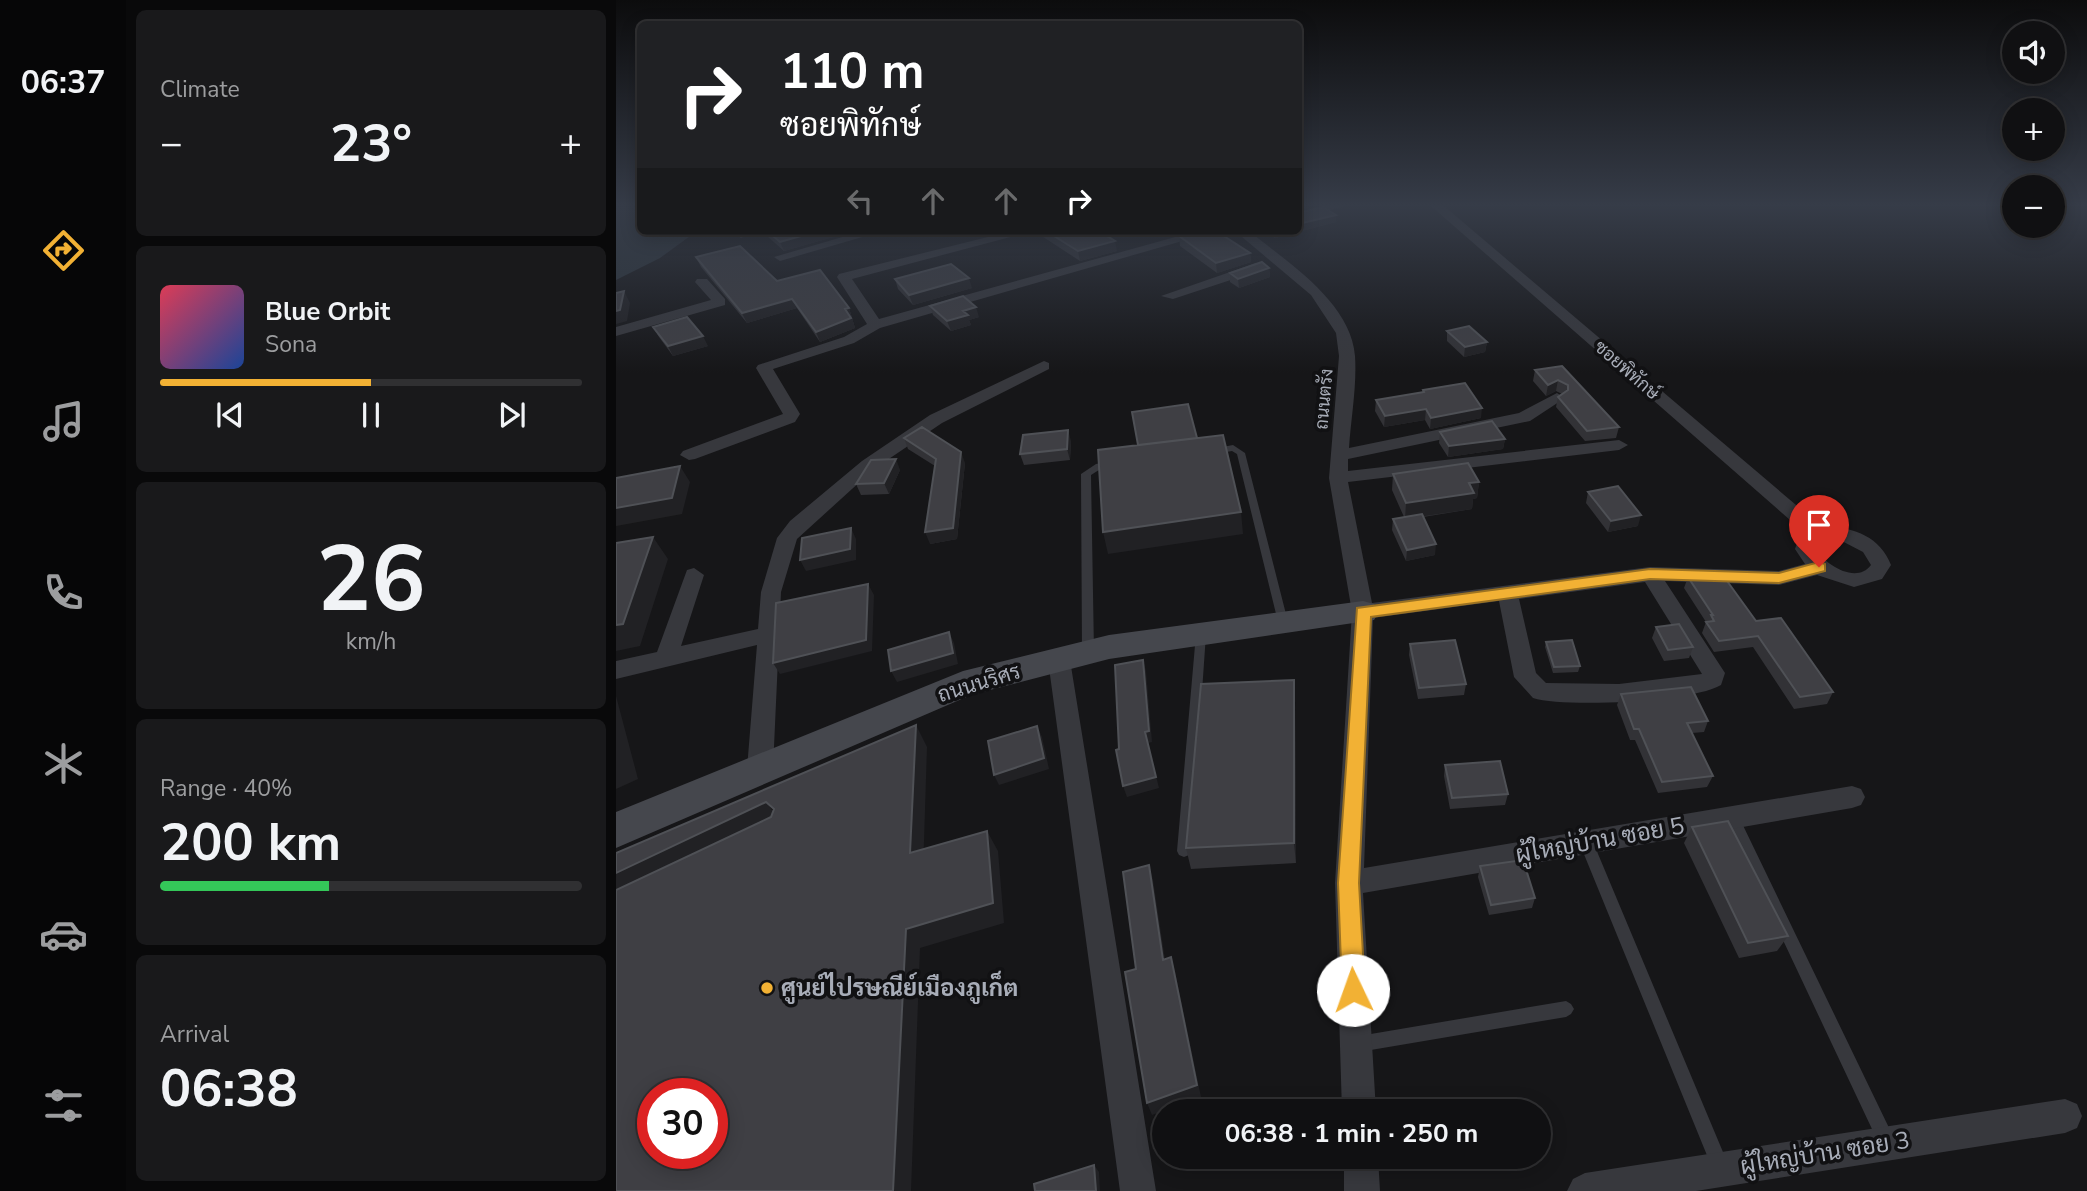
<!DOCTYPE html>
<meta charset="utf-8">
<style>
body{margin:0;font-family:"Nunito Sans",Sarabun,sans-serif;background:#19191b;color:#f1f3f6;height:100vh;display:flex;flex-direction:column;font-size:26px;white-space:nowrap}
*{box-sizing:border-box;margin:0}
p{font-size:23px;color:#9c9d9f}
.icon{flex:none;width:38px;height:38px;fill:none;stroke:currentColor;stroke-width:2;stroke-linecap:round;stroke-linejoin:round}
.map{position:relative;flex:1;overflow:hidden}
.drawer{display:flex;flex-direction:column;gap:10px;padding:10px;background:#09090a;width:490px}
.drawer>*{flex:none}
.banner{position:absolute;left:21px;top:21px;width:665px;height:214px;border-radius:10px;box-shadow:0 4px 18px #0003,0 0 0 2px #303032;background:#202124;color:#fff;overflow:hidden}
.buttons{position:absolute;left:1386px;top:21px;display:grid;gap:14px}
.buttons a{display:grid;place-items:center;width:63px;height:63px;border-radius:50%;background:#101012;box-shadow:0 4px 18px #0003,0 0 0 2px #303032;font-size:35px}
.speed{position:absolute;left:21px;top:1078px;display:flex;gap:14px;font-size:35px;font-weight:700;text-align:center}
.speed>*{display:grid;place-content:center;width:91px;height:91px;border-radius:50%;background:#101012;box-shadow:0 4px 18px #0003,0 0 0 2px #303032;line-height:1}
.speed .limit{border:10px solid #d22;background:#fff;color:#111}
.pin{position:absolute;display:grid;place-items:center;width:60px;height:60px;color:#fff;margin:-72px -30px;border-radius:50% 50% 50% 0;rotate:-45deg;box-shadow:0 0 7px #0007}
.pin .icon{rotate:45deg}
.me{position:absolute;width:77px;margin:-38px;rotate:357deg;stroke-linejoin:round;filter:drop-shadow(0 0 5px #0008)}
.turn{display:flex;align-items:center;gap:24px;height:147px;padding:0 28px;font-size:32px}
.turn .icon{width:91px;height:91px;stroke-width:2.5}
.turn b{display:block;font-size:49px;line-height:60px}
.lanes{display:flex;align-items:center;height:66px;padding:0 28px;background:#0003;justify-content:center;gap:35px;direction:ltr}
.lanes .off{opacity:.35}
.big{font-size:52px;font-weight:700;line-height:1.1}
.drawer .widget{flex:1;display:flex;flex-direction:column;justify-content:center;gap:10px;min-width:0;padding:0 24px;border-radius:10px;background:#19191b}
.drawer .dial{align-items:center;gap:0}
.dial b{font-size:91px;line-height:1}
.song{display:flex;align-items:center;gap:21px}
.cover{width:84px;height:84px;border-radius:10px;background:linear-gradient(135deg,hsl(350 70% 55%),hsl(220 70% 35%))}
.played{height:7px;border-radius:4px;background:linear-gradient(90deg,#f2b134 50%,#303032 50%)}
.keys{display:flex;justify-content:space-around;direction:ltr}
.heat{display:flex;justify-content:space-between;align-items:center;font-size:38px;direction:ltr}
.charge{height:10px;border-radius:5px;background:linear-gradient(90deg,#34c759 40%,#303032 0)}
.trip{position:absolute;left:536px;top:1099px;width:399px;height:70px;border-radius:35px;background:#101012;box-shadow:0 4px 18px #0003,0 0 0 2px #303032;font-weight:700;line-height:70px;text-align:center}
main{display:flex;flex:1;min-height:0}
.tab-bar{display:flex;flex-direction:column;width:126px;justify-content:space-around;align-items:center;background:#060607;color:#9c9d9f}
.tab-bar .icon{width:49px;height:49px}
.tab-bar .current{color:#f2b134}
.tab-bar b{font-size:32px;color:#f1f3f6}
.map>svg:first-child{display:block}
.water{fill:#2c353c}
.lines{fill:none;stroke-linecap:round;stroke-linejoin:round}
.lane{fill:#37383d;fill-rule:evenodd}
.street{fill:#37383d;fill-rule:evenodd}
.secondary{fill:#45474d;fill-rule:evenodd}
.wall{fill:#323236}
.shaded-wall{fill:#212124}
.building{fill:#3f3f44;stroke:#4f5156;stroke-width:2;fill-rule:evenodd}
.route{fill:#f2b134;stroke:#9d7322;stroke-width:2}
.poi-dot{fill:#f2b134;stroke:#111113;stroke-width:2.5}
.labels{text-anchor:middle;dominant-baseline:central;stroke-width:7;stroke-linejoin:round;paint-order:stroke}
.far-street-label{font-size:18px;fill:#a8adb8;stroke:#111113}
.street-label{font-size:21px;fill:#a8adb8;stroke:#111113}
.near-street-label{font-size:24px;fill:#a8adb8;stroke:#111113}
.near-poi-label{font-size:24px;font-weight:bold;fill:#a8adb8;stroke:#111113;text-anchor:start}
</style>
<main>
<nav class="tab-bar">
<b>06:37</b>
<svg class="icon current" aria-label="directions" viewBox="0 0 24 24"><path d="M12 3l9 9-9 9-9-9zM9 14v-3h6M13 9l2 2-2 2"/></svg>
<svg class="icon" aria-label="music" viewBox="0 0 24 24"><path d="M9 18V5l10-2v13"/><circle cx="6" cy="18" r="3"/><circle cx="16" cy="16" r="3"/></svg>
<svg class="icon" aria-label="phone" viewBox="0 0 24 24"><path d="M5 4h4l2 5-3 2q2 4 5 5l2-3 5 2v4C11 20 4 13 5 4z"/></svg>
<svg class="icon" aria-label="climate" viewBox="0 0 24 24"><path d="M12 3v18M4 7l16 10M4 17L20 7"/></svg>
<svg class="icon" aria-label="car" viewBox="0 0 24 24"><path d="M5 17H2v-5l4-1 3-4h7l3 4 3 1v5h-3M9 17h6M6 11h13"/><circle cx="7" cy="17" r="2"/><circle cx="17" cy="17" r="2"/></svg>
<svg class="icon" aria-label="filters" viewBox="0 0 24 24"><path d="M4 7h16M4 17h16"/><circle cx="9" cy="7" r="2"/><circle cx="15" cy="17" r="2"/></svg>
</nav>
<section class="drawer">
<div class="widget"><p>Climate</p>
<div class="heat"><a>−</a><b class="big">23°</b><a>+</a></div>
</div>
<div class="widget">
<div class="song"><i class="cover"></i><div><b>Blue Orbit</b><p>Sona</p></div></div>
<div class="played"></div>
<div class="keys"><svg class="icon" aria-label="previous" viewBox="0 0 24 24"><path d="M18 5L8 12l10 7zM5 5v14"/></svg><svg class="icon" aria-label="pause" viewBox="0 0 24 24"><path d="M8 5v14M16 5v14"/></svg><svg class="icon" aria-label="next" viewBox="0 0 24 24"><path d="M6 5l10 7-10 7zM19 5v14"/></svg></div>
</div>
<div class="widget dial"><b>26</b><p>km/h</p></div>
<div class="widget"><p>Range · 40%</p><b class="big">200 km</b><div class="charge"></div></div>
<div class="widget"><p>Arrival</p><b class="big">06:38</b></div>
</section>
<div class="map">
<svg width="1471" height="1191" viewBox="0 0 1471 1191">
<rect width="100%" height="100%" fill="#161618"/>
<path class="water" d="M24 206V231H81L44 258 0 280V207Z"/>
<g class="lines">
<path class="lane" d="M617 445 629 453 672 622 667 626 662 622 621 454 616 451 599 454 595 451 596 449Z
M496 461 499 462V466L486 468 475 475 478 652 476 655H468L466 652 465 474 480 464Z
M585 630 589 631 590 634 575 851 573 855 568 857 563 855 561 851 580 634 581 631Z
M1116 811 1121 813 1276 1134 1278 1140 1276 1146 1270 1148 1264 1146 1109 817 1111 813Z
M970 836 975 838 977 842 1112 1164 1109 1170 1103 1173 1097 1170 963 842 965 838Z
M950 1001 955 1004 958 1009 955 1014 950 1017 743 1052 737 1050 735 1044 737 1038 743 1036Z"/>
<path class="street" d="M708 206H729L682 219V212Z
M815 206H828L1206 527C1236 526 1264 536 1275 565L1266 579 1238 587 1201 575 1163 585 1049 581 1109 673 1105 685C1077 702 949 708 917 698L898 677 883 601 757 618 748 868 1236 786 1245 789 1249 797 1245 805 1236 808 747 893 760 1111H726L719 883 736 612 713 478 723 356 720 333 695 295 619 231H633C671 262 735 302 739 356 741 386 735 418 733 448L903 413 941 393 949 398 914 421 732 459V471L1003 440 1012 445 1003 450 732 482 756 603 1034 567 1163 571 1189 564 1179 549 1183 537 1189 533ZM1222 539 1247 552 1255 565C1240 585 1209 564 1199 549L1207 540ZM1029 582 1086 674 1003 684 930 683 920 673 903 599Z
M121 231H142L125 238 119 234Z
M247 231H267L164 261 158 257Z
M396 231H417L236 279 263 319 581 231H601L264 328 238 343 157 369 184 414 179 422 79 459 73 460 64 455 67 451 167 414 140 368 142 365 228 337 251 324 221 277 223 274Z
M640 263 645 264V270L557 299 545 296Z
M81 279H91L109 299V305L0 336V327L95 300 79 282Z
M428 361 433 363V369L326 423 258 469 181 539 165 592 157 769 153 776 144 779 135 776 131 769 141 645 0 679V661L41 652 71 570 78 568 88 575 65 646 142 629 145 592 161 538 174 521 246 461 314 415Z
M443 652 451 654 454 660 540 1191H504L432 660 435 654Z
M1449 1099 1461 1104 1466 1116 1461 1128 1449 1133 1080 1191H951L957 1179 969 1173Z
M728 1157H762L764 1191H728Z"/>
<path class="secondary" d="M747 601 758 604 763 612 758 620 493 659 355 695 0 848V812L347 671 493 635Z"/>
</g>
<path class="wall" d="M720 215V222L659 238 649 231H682Z
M148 231H238L168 251 151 236Z
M418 231H508L491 236 501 251 464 261Z
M563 236 634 253 635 262 601 273 564 246Z
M80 257 161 281 233 308 239 328 204 342 181 308 131 323 85 267Z
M653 268 654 277 623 288 614 282V273Z
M279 279 356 288 297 305 282 289Z
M314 306 363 317 353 320 355 325 335 331 317 315Z
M37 327 92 346 57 356 43 337Z
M831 331 871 342 869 352 848 357 831 341Z
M946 366 1003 427 1000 438 969 441 940 407 942 397 946 394 940 391 930 396 917 381 919 370Z
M807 390 865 418 814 429 809 420 768 427 759 411 760 400 807 393Z
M824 432 889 439 887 449 832 457 823 443Z
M288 438 349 463 341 539 314 544 319 466 292 449Z
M455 441 454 460 408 465 404 454Z
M284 470 273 494 245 495 240 484Z
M777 474 863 482 861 498 857 499 856 509 807 517 819 555 790 561 776 530 777 519 788 517 776 490Z
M972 492 1022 526 992 532 970 503Z
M1072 577 1140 621 1217 692 1211 704 1178 709 1137 647 1098 652 1086 633 1090 622 1068 588Z
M1040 627 1077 647 1073 658 1048 661 1036 638Z
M930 642 964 666 962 672 937 673 929 647Z
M794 644 850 684 848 695 802 699 793 655Z
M678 680 679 701 680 863 575 869 570 848Z
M1005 694 1092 721 1088 732 1076 733 1097 776 1091 787 1042 793 1019 740H1014L1001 705Z
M829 765 892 794 889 805 834 809 828 776Z
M1076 827 1172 936 1161 951 1123 958 1068 843Z
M864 866 919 898 916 908 873 915 862 877Z"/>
<path class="shaded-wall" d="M682 206H694V207L682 210Z
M720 215V222L659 238V231H682V224Z
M203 231H238L168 251 164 242Z
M480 231H508L482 239Z
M499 241 501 251 464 261 462 251Z
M634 253 635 262 601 273 600 263Z
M653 268 654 277 623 288 622 279Z
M353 278 356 288 297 305 293 295Z
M8 291 14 303 11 321 0 324V311Z
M176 299 181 308 131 323 126 313Z
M360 307 363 317 353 320 355 325 335 331 331 321 347 311Z
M233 308 239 328 204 342 200 332 229 309Z
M87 336 92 346 57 356 52 346Z
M871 342 869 352 848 357 849 347Z
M942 380 940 391 930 396 932 385Z
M866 408 865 418 814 429 815 418Z
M810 409 809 420 768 427 769 416Z
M452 430 455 441 454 460 451 449Z
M889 439 887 449 832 457 833 446Z
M345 452 349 463 341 539 314 544 309 532Z
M280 459 284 470 273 494 268 483Z
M64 466 74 482 66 514 0 526V508Z
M863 482 861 498 857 499 856 509 789 519 790 503 853 483Z
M625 512 627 534 492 554 487 532Z
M1025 515 1022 526 992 532 995 521Z
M235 528 240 539V560L190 571 184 560Z
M37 537 52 559 24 646 0 651V625Z
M820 544 819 555 790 561 791 550Z
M252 584 258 595 256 651 164 674 157 663Z
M333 632 338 643 342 664 281 682 275 671Z
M527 660 530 671 536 742 532 743 543 788 511 797 507 786 529 732Z
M678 680 679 701 680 863 678 843Z
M0 696 22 779 0 789Z
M300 725 311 747 307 873 294 853Z
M421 726 426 737 433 769 383 785 378 775Z
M150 802 166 823 0 903V873Z
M371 831 382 851 388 923 304 948 295 1191H277L290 929Z
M533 865 537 880 551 973 547 960Z
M555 957 559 971 585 1097 536 1115 531 1103Z
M478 1165 483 1172 484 1191H480Z"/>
<path class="building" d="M707 207 720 215 682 224V213Z
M151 231H203L164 242Z
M430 231H483L499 241 462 251Z
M583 231H600L634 253 600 263 563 236Z
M124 246 161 281 204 270 233 308 229 309 235 318 200 332 176 299 126 313 80 257Z
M646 262 653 268 622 279 614 273Z
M335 264 353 278 293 295 279 279Z
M8 291 4 310 0 311V293Z
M347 296 360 307 347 311 352 315 331 321 314 306Z
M71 317 87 336 52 346 37 327Z
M853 326 871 342 849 347 831 331Z
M946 366 1003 427 971 431 942 397 952 390V385L942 380 932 385 919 370Z
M849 383 866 408 815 418 810 409 769 416 760 400 808 392 807 390Z
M572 404 581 438 522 445 516 412Z
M876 421 889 439 833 446 824 432Z
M306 427 345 452 337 528 309 532 320 459 288 438Z
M452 430 451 449 404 454 407 435Z
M607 435 625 512 487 532 482 450Z
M280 459 268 483 240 484 255 460Z
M852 463 863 482 853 483 858 493 790 503 777 474Z
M64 466 56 498 0 508V478Z
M1002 486 1025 515 995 521 972 492Z
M806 514 820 544 791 550 777 519Z
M235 528 234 549 184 560 186 538Z
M37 537 7 624 0 625V543Z
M1106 574 1140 621 1165 618 1217 692 1184 697 1142 636 1103 641 1090 622 1098 621 1095 615H1097L1072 577Z
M252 584 250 640 157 663 160 603Z
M1063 624 1077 647 1052 650 1040 627Z
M333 632 337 653 275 671 272 650Z
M839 640 850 684 803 688 794 644Z
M956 640 964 666 938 667 930 642Z
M527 660 533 731 529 732 540 777 507 786 500 750 503 749 499 665Z
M678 680V843L570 848 585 684Z
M1075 687 1092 721 1071 723 1097 776 1046 782 1023 729H1018L1005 694Z
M300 725 294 853 371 831 377 903 290 929 277 1191H0V890L155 817 158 809 150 802 0 873V853ZM37 1094H96V1153H37Z
M421 726 428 758 378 775 372 741Z
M884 761 892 794 836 798 829 765Z
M1112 821 1172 936 1132 943 1076 827Z
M907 860 919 898 875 905 864 866Z
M533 865 547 960 555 957 581 1085 531 1103 509 972 520 969 507 872Z
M478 1165 480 1191H419L418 1184Z"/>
<linearGradient id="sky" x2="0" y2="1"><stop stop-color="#0c0c0d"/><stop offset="0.55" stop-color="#363c48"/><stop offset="1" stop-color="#363c48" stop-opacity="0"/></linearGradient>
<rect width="1471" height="373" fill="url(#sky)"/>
<path class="route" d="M1203 562 1209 564V571L1163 583 1034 579 755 617 743 883 749 990 746 999 737 1002 729 999 726 990 722 883 741 608 1034 569 1163 573Z"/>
<circle class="poi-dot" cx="151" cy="988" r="7"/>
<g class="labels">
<g class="far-street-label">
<text transform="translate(1011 370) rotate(41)">ซอยพิทักษ์</text>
<text transform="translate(708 399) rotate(-85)">ถนนตรัง</text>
</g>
<g class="street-label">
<text transform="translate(363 683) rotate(-17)">ถนนนริศร</text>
</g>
<g class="near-street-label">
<text transform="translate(984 840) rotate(-10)">ผู้ใหญ่บ้าน ซอย 5</text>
<text transform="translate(1209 1153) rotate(-9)">ผู้ใหญ่บ้าน ซอย 3</text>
</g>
<g class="near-poi-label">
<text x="165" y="988">ศูนย์ไปรษณีย์เมืองภูเก็ต</text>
</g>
</g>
</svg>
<div class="buttons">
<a><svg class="icon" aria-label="sound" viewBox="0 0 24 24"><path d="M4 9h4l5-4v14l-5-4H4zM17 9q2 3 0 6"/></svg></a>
<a>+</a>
<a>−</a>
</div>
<div class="speed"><div class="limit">30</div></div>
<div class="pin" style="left:1203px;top:567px;background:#d93025"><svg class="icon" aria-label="arrive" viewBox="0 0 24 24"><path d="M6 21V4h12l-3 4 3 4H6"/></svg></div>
<svg class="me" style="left:737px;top:990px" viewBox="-20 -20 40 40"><circle r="19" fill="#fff"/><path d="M0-13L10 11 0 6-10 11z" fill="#f2b134"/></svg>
<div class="trip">06:38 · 1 min · 250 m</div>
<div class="banner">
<div class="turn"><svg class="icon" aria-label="right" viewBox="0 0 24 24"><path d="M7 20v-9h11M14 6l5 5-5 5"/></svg><div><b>110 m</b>ซอยพิทักษ์</div></div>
<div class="lanes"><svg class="icon off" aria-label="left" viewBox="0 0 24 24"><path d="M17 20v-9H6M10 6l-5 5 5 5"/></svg><svg class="icon off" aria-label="ahead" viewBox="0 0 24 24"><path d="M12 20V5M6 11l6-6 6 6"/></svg><svg class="icon off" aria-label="ahead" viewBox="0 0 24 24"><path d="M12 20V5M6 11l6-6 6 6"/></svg><svg class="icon" aria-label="right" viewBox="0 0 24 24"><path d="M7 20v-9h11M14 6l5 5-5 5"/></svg></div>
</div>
</div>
</main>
